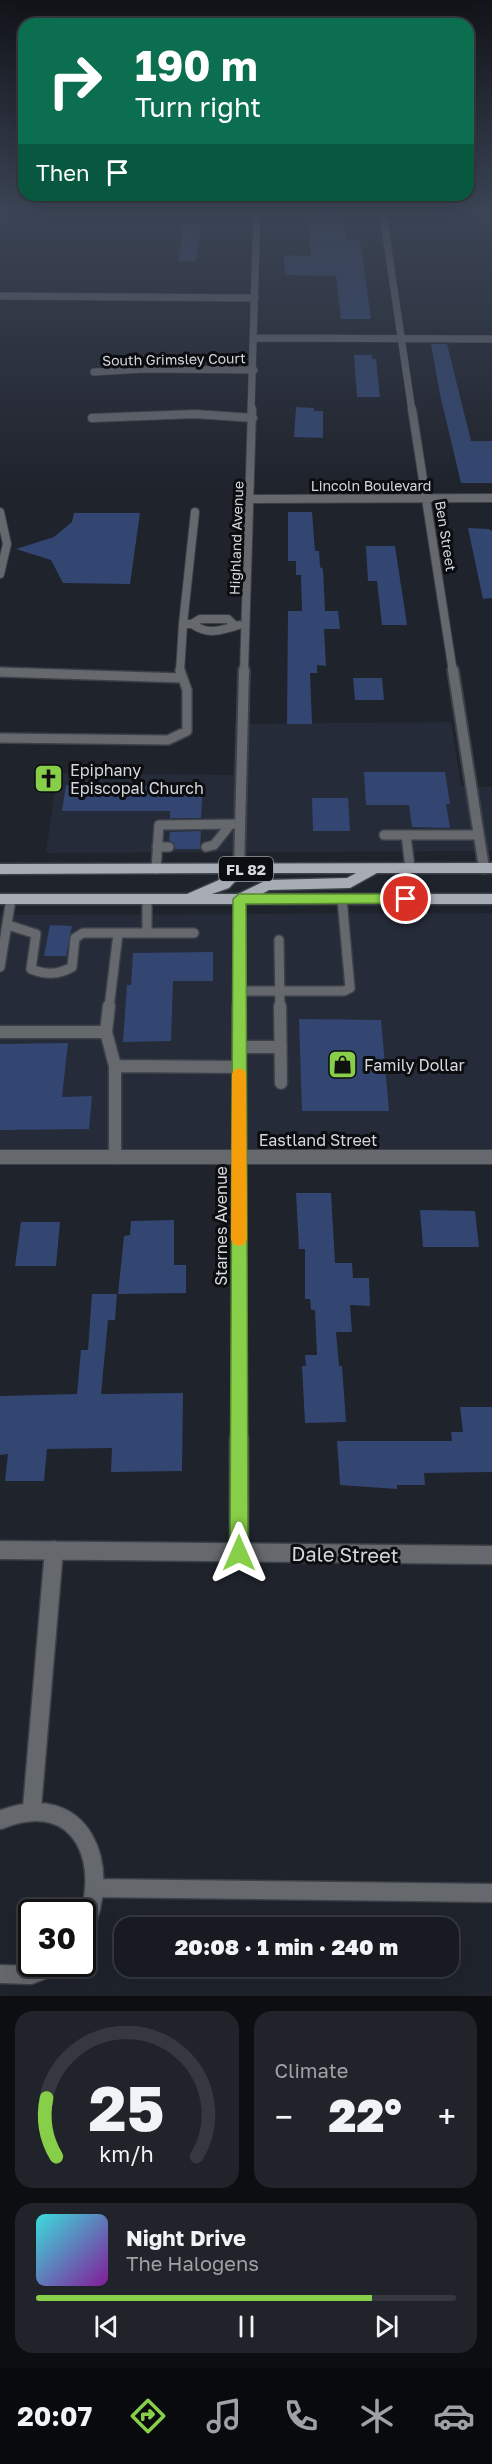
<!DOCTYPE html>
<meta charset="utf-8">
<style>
body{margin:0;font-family:"Golos Text",sans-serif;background:#20232a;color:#f1f3f6;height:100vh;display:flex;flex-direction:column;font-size:22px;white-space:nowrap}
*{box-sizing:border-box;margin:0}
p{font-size:20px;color:#9ea1a5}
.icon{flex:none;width:33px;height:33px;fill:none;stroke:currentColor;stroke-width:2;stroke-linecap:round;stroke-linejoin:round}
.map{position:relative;height:1996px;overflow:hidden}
.drawer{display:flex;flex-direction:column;gap:15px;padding:15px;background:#0d0e12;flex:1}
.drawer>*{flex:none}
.banner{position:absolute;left:18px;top:18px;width:456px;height:183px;border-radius:18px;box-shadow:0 6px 24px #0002,0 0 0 2px #36383f;background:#0b6e4f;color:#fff;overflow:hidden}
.speed{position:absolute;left:18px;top:1899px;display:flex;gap:12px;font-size:30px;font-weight:700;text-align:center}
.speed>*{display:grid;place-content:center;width:78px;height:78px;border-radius:50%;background:#171a21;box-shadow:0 6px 24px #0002,0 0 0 2px #36383f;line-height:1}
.speed .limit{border:3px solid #111;border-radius:9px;background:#fff;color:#111}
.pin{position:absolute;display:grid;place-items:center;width:51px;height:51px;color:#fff;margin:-26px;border:3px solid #fff;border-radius:50%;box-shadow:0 2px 6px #0007}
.me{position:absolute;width:66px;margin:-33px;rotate:0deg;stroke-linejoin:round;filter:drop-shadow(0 0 4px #0008)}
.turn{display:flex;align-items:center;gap:21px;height:126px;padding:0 18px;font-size:27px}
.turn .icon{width:78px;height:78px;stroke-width:2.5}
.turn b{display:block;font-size:42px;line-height:51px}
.then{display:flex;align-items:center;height:57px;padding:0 18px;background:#0003;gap:12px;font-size:22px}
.big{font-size:45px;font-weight:800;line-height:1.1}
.drawer .widget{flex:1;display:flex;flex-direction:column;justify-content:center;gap:9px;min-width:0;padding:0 21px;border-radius:18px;background:#20232a}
.drawer .dial{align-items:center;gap:0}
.dial svg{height:156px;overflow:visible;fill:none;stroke:#36383f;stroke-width:7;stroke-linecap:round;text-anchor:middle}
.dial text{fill:#f1f3f6;stroke:none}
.song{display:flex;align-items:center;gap:18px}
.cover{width:72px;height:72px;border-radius:9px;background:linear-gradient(135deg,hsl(180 70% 55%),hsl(290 70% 35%))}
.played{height:6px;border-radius:3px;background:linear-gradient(90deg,#88cf49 80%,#36383f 80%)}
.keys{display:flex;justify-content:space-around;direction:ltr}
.heat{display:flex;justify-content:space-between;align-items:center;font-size:33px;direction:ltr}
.drawer .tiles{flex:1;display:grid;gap:15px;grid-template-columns:1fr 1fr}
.widget:last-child{grid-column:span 2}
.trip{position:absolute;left:114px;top:1917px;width:345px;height:60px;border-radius:18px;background:#171a21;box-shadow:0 6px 24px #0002,0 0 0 2px #36383f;font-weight:800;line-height:60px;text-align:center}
.menu{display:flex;height:96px;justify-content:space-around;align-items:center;background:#090a0d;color:#9ea1a5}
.menu .icon{width:42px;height:42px}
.menu .active{color:#88cf49}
.menu b{font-size:27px;color:#f1f3f6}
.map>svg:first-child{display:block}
.built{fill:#252b39}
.building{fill:#334671}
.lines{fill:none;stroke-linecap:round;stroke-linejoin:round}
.service-far2-casing{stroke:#3c4048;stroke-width:10}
.service-far1-casing{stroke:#3c4048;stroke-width:12}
.service-casing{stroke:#3c4048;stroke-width:15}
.minor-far4-casing{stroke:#3c4048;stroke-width:8}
.minor-far3-casing{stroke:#3c4048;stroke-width:10}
.minor-far2-casing{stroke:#3c4048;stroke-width:14}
.minor-far1-casing{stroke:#3c4048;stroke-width:16}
.minor-casing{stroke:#3c4048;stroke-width:21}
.primary-casing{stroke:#3c4048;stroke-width:3}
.service-far2{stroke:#65686c;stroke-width:8}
.service-far1{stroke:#65686c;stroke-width:9}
.service{stroke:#65686c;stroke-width:12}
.minor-far4{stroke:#65686c;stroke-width:7}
.minor-far3{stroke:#65686c;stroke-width:8}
.minor-far2{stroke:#65686c;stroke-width:10}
.minor-far1{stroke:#65686c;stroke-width:14}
.minor{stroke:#65686c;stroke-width:18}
.primary{fill:#a8acb5;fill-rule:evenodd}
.route{fill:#88cf49;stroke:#58872f;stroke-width:1.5}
.slow{fill:#f59e0b}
.labels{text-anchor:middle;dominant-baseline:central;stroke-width:6;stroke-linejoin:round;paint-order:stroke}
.far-street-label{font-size:14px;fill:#d5d8de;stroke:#0b0d10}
.shield{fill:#0b0d10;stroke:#989ba0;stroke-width:1.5}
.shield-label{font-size:15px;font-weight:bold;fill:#d5d8de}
.poi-label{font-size:16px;fill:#d5d8de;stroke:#0b0d10;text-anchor:start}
.street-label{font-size:16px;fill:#d5d8de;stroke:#0b0d10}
.near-street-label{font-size:20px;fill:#d5d8de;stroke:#0b0d10}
</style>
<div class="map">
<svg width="492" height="1996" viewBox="0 0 492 1996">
<rect width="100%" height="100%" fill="#1f232c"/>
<path class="built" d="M451 722 461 786 492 787V851L46 853 57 773 233 775 235 724Z
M492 913V1155L0 1150V915Z"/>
<path class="building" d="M306 211H343L346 239 360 240 371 319H341L336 276 285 275 284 255 311 256Z
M183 224H202L196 261H179Z
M431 344H447L471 441H492V483H461L440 394Z
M354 355H372V359H376L380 397H357Z
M296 407 314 408V411H323V438L294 437Z
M288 512H312L315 551H319L320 567 323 569 325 611H338L340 629H324L326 666 317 665V673H310L312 724H287L288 611H302L301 575H296V561H288Z
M74 513H140L130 584 63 583 51 560 16 549 54 537 72 522Z
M468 528 489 529 492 531V598L483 599Z
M366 546H395L407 625H382L377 581H368Z
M353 678H382L384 700H355Z
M364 772H445L450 804H446L450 828 412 827 409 805H366Z
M152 784H203L201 818H170V811H62L66 785 152 786Z
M312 798H348L350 831H313Z
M201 831 200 849H175L174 843 169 840 170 832Z
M50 925 72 926 66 956H44Z
M213 952V981H173L171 1041 123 1042 127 985H131L133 953Z
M299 1019 381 1020 389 1111H302Z
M68 1043 62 1097 92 1096 89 1129 0 1130V1044Z
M296 1193H331L335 1263H352L353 1278H369L370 1306 350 1305 352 1332H336L339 1366H342L346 1422 305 1423 302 1366H306L305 1355H317L315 1310H311L310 1299H305V1249H299Z
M420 1210 475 1211 479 1247H423Z
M174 1220V1265H186V1293L118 1294 124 1236 130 1235 131 1221Z
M21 1222H60L56 1266H15Z
M92 1294H117L115 1320H108L101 1394 183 1393 182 1471 111 1472 112 1448 47 1449 44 1481H5L8 1454 0 1455V1396L77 1394 81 1350H88Z
M460 1407H492V1472L424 1473 425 1485H397V1489L340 1485 337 1441H452L451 1432H463Z"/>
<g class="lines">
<defs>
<path id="service-far2" d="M0 512 7 544 0 574
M195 512 183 624H192L200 619H228L234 625
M192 624C209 636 221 630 239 625
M180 672 183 624"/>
<path id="service-far1" d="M0 672 182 678
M0 738 168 740 187 731V690L180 670
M384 835H479
M406 835 410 868
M157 847H169
M206 847 214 845 230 825
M156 869 159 825 240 824
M8 925 36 934 31 969C46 975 58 975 72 967L75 938 83 933H147V899
M147 933H194
M279 940 280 1008
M0 967 11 899
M239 991H344L350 988 342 899
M109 1008 118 934"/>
<path id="service" d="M109 1006 106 1032 115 1066
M280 1006 281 1083
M0 1032H106
M239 1047H281
M115 1158V1066L239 1067"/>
<path id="minor-far4" d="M382 208 412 411
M383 210H492
M0 296 255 298
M255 338 492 339
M94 372 145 369 254 370
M251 411 257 208"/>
<path id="minor-far3" d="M412 409 453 672
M92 418 195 414 253 418
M250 499 492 498
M244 672 252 409"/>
<path id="minor-far2" d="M453 670 484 868
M239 869 244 670
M239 899V1008"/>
<path id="minor-far1" d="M239 1006V1440
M0 1157H492"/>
<path id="minor" d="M239 1439V1553
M0 1550 492 1555
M32 1808 54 1550
M0 1820C83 1786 114 1867 82 1933
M95 1888 492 1893
M0 1974 30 1975 58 1964"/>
<path id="primary" d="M492 863V873H377L350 888 269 890 262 894H492V904H0V894H187L219 880 226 873 0 874V864ZM243 873H356L347 878 267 880 238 894H212L229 888Z"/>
</defs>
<use href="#service-far2" class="service-far2-casing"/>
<use href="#service-far1" class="service-far1-casing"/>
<use href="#service" class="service-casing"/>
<use href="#minor-far4" class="minor-far4-casing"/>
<use href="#minor-far3" class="minor-far3-casing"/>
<use href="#minor-far2" class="minor-far2-casing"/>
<use href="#minor-far1" class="minor-far1-casing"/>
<use href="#minor" class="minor-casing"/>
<use href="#primary" class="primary-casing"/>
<use href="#service-far2" class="service-far2"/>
<use href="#service-far1" class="service-far1"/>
<use href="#service" class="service"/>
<use href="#minor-far4" class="minor-far4"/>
<use href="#minor-far3" class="minor-far3"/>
<use href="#minor-far2" class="minor-far2"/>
<use href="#minor-far1" class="minor-far1"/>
<use href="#minor" class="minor"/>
<use href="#primary" class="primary"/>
</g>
<linearGradient id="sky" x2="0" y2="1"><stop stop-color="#111318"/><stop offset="0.43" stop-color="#3c4556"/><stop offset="1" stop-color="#3c4556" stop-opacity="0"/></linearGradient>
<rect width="492" height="487" fill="url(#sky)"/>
<path class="route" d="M239 894H406L413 899 406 903 246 904 248 1553 246 1559 239 1562 232 1559 230 1553 233 899Z"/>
<path class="slow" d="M239 1068 244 1070 246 1074 247 1239 245 1244 239 1246 233 1244 231 1239 232 1074 234 1070Z"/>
<defs>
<symbol id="church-square" viewBox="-11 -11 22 22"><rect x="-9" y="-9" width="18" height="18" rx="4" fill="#88cf49" stroke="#0b0d10"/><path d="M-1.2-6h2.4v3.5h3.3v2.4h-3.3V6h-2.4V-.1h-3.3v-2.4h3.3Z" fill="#111"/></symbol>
<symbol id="shop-square" viewBox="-11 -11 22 22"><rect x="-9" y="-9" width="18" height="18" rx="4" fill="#88cf49" stroke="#0b0d10"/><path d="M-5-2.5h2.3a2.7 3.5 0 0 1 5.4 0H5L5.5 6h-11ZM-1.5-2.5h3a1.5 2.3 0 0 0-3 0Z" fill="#111"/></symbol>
</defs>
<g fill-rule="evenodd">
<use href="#church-square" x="32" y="762" width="33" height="33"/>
<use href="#shop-square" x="326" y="1048" width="33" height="33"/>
</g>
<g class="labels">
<g class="far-street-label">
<text transform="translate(174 359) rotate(-1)">South Grimsley Court</text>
<text x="371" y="485">Lincoln Boulevard</text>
<text transform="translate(446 536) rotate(81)">Ben Street</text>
<text transform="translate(236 538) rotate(-88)">Highland Avenue</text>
</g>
<rect class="shield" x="219" y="857" width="54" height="24" rx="4.5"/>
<g class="shield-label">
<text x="246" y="869">FL 82</text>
</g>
<g class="poi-label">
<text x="70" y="770">Epiphany<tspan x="70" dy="18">Episcopal Church</tspan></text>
<text x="364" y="1065">Family Dollar</text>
</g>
<g class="street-label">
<text x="318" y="1140">Eastland Street</text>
<text transform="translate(221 1226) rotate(-90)">Starnes Avenue</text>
</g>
<g class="near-street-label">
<text transform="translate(345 1554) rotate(1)">Dale Street</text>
</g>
</g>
</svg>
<div class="speed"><div class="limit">30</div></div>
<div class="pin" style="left:406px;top:899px;background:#d93025"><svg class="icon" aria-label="arrive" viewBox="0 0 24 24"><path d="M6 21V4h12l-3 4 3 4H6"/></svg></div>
<svg class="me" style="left:239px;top:1553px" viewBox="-20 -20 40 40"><path d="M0-17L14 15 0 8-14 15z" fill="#88cf49" stroke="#fff" stroke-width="4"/></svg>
<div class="trip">20:08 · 1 min · 240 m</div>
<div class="banner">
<div class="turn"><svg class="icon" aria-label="right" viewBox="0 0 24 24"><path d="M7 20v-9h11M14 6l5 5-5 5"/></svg><div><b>190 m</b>Turn right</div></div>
<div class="then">Then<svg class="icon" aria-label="arrive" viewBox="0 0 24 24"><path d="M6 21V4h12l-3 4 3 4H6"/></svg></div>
</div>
</div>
<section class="drawer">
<div class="tiles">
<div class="widget dial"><svg viewBox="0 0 100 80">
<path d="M14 69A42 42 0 1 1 86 69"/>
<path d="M14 69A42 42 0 0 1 9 39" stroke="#88cf49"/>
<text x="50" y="56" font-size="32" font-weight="700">25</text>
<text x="50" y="72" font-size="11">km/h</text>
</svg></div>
<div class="widget"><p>Climate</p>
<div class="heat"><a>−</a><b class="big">22°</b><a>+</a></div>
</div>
<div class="widget">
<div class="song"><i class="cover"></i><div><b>Night Drive</b><p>The Halogens</p></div></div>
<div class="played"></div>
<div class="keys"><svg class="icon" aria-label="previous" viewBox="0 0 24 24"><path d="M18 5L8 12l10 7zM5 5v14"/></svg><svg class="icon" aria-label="pause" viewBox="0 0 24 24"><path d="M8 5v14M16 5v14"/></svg><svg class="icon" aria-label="next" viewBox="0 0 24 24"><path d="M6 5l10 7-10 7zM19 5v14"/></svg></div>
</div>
</div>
</section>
<nav class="menu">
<b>20:07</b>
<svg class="icon active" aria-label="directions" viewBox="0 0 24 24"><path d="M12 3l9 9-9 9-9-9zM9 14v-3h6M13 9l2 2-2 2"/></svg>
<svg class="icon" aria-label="music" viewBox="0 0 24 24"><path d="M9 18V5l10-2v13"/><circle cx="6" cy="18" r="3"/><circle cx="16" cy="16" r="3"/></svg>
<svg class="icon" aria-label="phone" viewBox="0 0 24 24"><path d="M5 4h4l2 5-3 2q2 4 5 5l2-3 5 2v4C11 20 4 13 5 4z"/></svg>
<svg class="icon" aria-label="climate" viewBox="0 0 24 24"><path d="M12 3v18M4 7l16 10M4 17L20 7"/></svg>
<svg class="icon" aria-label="car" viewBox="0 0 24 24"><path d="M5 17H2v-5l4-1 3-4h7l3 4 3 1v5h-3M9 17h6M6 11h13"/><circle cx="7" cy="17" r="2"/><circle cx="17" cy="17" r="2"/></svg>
</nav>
